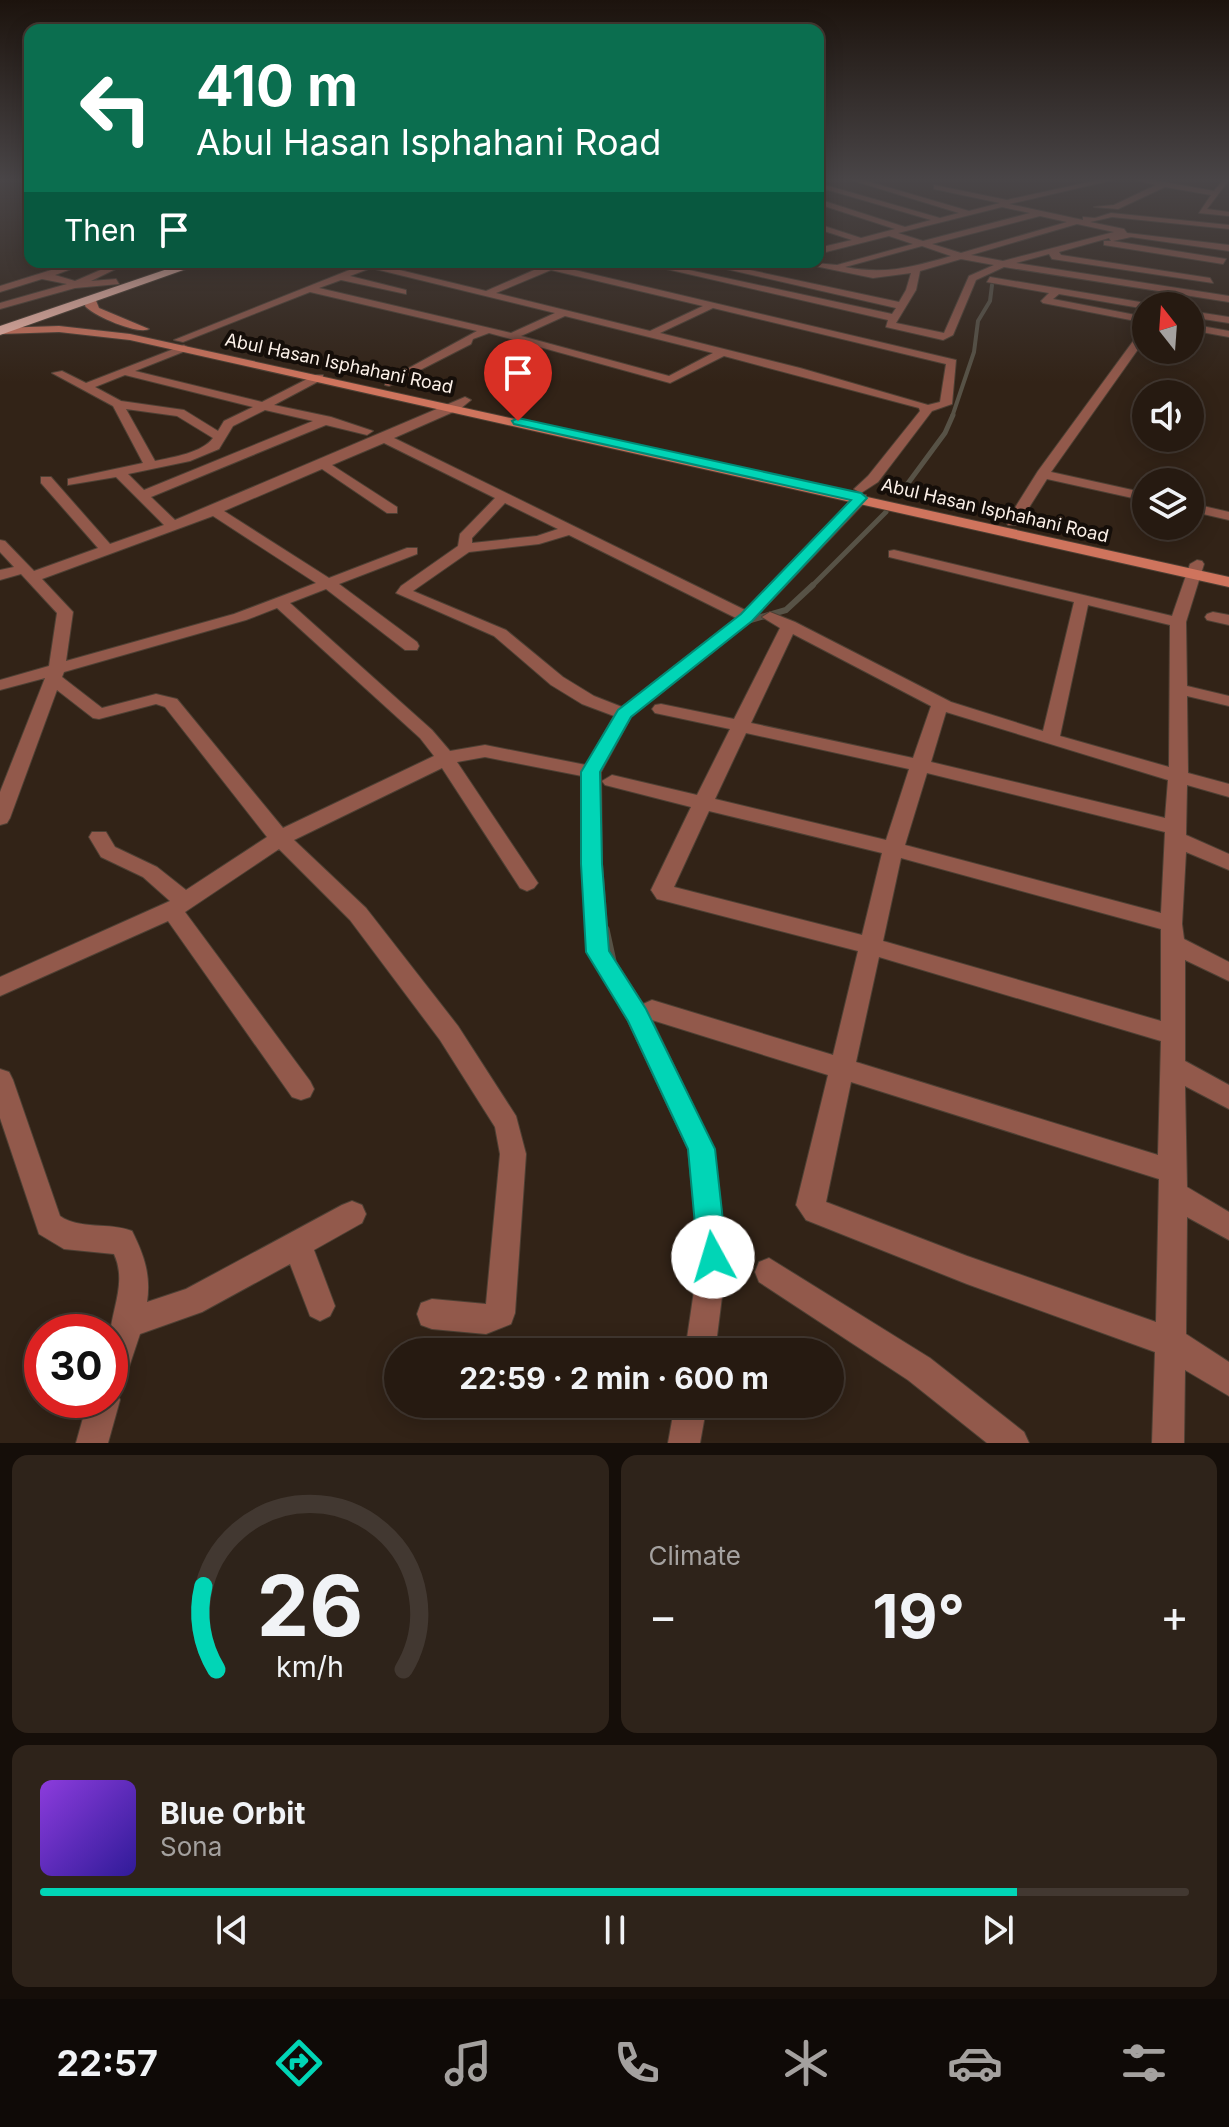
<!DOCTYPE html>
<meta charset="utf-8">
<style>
body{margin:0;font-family:Inter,sans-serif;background:#2e231a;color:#f1f3f6;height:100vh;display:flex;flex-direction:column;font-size:30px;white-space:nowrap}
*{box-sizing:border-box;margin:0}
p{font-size:26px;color:#a4a19f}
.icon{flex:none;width:44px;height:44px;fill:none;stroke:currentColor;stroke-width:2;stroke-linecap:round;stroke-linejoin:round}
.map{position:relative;height:1443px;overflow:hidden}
.details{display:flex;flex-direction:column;gap:12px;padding:12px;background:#150e09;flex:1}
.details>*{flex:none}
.hud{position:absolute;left:24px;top:24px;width:800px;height:244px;border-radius:16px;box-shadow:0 4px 20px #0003,0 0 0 2px #423831;background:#0b6e4f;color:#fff;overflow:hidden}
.needle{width:52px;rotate:343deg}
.buttons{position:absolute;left:1132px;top:292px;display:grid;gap:16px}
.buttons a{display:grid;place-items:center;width:72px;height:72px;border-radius:50%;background:#261a11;box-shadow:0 4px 20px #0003,0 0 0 2px #423831;font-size:40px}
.speed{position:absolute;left:24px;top:1314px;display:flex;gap:16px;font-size:40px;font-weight:700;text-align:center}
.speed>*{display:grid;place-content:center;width:104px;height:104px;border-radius:50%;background:#261a11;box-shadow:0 4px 20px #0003,0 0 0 2px #423831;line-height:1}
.speed .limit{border:12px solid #d22;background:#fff;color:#111}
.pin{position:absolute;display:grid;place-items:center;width:68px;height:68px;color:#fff;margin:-82px -34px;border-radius:50% 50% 50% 0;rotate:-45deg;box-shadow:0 0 8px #0007}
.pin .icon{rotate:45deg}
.me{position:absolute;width:88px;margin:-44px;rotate:354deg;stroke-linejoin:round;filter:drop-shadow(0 0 6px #0008)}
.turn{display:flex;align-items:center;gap:28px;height:168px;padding:0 40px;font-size:36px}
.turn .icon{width:104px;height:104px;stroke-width:2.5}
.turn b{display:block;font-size:56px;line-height:68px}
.then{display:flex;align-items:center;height:76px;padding:0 40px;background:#0003;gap:16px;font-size:30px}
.big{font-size:60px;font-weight:700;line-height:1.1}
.details .tile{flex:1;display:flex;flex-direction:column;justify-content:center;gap:12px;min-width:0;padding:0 28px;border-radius:16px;background:#2e231a}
.details .dial{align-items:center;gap:0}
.dial svg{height:208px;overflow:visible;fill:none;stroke:#423831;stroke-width:7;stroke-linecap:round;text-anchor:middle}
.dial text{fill:#f1f3f6;stroke:none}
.song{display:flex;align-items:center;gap:24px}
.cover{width:96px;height:96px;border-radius:12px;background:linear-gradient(135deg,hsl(270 70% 55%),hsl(250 70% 35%))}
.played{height:8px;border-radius:4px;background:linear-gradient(90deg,#01d5b6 85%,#423831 85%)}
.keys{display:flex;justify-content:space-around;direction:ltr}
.heat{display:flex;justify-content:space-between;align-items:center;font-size:44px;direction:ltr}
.details .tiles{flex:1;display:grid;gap:12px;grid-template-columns:1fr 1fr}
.tile:last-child{grid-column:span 2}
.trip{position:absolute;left:384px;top:1338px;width:460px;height:80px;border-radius:40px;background:#261a11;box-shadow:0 4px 20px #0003,0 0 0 2px #423831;font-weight:700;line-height:80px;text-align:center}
.tab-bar{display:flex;height:128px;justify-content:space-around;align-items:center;background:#0f0a07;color:#a4a19f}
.tab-bar .icon{width:56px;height:56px}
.tab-bar .active{color:#01d5b6}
.tab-bar b{font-size:36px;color:#f1f3f6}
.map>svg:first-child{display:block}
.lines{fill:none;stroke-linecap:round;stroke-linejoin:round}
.stream-far3{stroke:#575246;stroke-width:4}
.stream-far2{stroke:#575246;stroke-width:5}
.stream-far1{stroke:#575246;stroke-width:6}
.stream{stroke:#575246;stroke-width:7}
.street-casing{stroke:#4e4034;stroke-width:2}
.secondary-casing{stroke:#4e4034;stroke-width:2}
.highway-casing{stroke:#4e4034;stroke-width:2}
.street{fill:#92594b;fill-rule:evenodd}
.secondary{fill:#cf745d;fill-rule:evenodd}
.highway{fill:#f3b9ab;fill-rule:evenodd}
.route{fill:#01d5b6;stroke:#018a76;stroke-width:2}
.labels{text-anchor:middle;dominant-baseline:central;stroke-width:8;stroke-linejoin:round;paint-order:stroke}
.far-street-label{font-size:18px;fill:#fcf1e9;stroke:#150e09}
</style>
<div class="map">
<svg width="1229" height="1443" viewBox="0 0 1229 1443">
<rect width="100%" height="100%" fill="#322317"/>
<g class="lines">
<path class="stream-far3" d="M952 417 974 352 978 321 990 301 992 285"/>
<path class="stream-far2" d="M903 490 945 433 953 415
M811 587 886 512"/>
<path class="stream-far1" d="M747 621 786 610 813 585"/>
<path class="stream" d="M606 929 613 961"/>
<defs>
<path id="street" d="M851 180H863L969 211 1000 203 934 189V185L1007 200 1098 180H1113L1009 204 1083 220V217L1095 218 1111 213 1229 225V229L1112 217 1090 222 1124 229 1127 233 1229 245V251L1131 237 1113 241 1226 259 1223 264 1104 245V241H1111L1109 238 1059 252 1061 255 1210 278 1213 283 1052 259 1049 254 1016 263 1229 296V302L1004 267 976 280 953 335 943 340 886 327 888 320 636 262H652L892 314 896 308 696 262H712L899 302 906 290 911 273 873 278 805 264 804 262 837 265 913 244 889 236 818 254V248L852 240 818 229V224L861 238 895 229 818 204V199L905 227 931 220 818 187V183L940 218 959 213ZM1002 207 1030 213 923 241 898 233ZM1040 216 1067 222 961 253 932 244ZM1077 224 1114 232 1003 261 971 255ZM922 246 951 256C913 267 885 275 845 267ZM961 259 994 265 969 276 944 333 896 323 916 290 920 271Z
M1136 180H1153L1214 191 1223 180H1229L1207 209 1229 212V216L1199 213 1211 195 1165 187 1118 209 1094 207 1114 205 1156 185Z
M77 262H90L55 275 75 281 119 262H130L91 281 116 279 119 284 75 288 0 309V303L67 284 42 279 0 292V286Z
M382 262 379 265 486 291 541 267 526 262H541L956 360 952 404 932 411 878 482 861 493 854 489 868 476 920 411 919 408 724 356 670 383 489 333 473 339 471 344 389 386 385 385V381L477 331 310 292 183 342 174 340 367 263ZM371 268 555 313 511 333 319 288 341 280 406 294V290L350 276ZM551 270 703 306 650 331 496 293ZM713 308 946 364 940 402 928 405 800 368 660 333ZM565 316 713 353 669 376 521 336Z
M990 277 1146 303 1151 306H1146V309L1059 294 1053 299 1146 317V323L1043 303 1041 301 1049 293 987 282Z
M1190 311 1229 317V323L1190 317Z
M1190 324 1229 331V337L1190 330Z
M1146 328V338L1051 472 1146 493V501L1047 479 1018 525H1008L1006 522 1038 471 1142 329Z
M184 345 189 348 188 350 135 371 262 402 315 375H323V379L274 405 331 417 373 431 367 435 326 425 151 497 175 520 465 397 471 400 460 409 394 438 745 610 856 495H866V501L753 620 631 717 601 772 602 864 609 951 643 1004 652 1000 833 1055 858 951 665 901 657 899 651 890 691 807 605 785 602 781 612 775 697 795 730 729 655 713 652 709 655 705 661 704 734 719 780 628 762 617 770 612 795 622 951 702 1043 731 1074 602 889 557V551L894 550 1172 616 1190 564 1197 560 1202 561 1204 564 1186 622 1187 686 1229 696V706L1187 696 1188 773 1229 784V797L1187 785 1186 835 1229 854V870L1186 852 1182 924 1184 939 1229 962V981L1185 960V1061L1229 1085V1109L1185 1086 1187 1187 1229 1212V1240L1187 1217 1186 1334 1229 1362V1396L1185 1370 1184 1443H1152L1155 1352 967 1284 806 1220 796 1205 828 1075 652 1020 714 1149 727 1257 715 1352H685L699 1257 688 1149 628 1021 587 952 582 864V776L485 757 457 762 538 883 534 888 527 891 520 888 442 768 294 840 366 908 458 1026 516 1116 526 1154 515 1313 511 1324 486 1334 432 1329 421 1325 417 1314 421 1303 432 1299 486 1304 500 1154 495 1127 440 1040 350 920 279 849 185 912 310 1081 314 1089 310 1097 301 1100 292 1097 168 921 0 996V977L170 901 143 877 101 857 89 837 92 832H106L115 847 157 867 186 890 267 837 165 707 156 704 99 719 93 718 57 690 10 818 7 823 0 825V792L45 678 0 690V680L49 666 57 613 21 574 0 580V570L14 567 0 552V540L5 541 34 571 98 548 41 483V477H51L110 544 164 525 116 477 68 485V479L143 463 113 406 52 373 62 371 86 383ZM125 375 253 407 224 421 218 431 184 410 121 401 95 387ZM126 409 177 416 213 438C202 453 173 457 155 461ZM265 410 313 421 144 490 128 474 190 461 219 449 233 426ZM384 443 495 498 460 534 458 546 401 586 396 593 494 636 551 685 582 704 614 716 586 765 485 745 450 751 432 730 290 603 326 589 405 650H417L419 646 417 642 339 584 417 554V548H407L329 578 224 511 322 469 387 513H397V507L332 465ZM505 503 558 529 537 536 472 543V538ZM213 516 316 583 234 614 66 661 73 612 42 579ZM569 535 736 618 622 707 594 696 563 677 506 630 413 591 469 552 539 544ZM1088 605 1170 625 1169 767 1060 736ZM277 608 420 738 434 756 283 828 177 699 156 694 102 708 62 677 64 672 246 620ZM793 634 931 706 913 758 751 723ZM946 712 1168 780 1165 818 931 762ZM746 733 909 769 886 840 715 799ZM927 773 1165 832 1161 913 905 845ZM709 811 882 853 862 935 674 887ZM901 858 1161 929V1021L883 941ZM879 957 1161 1041 1158 1155 856 1062ZM851 1082 1159 1179 1156 1322 967 1256 826 1202Z
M1190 503 1229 512V520L1190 511Z
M1213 612 1229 615V625L1207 620 1205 617 1207 614Z
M0 1069 9 1072 13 1080 60 1216C80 1230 109 1222 132 1231 144 1255 151 1275 147 1302L186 1289 342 1205 352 1201 362 1205 366 1214 362 1223 314 1250 335 1306 330 1316 320 1321 310 1316 290 1264 202 1312 140 1334 121 1391 117 1393 120 1400 108 1443H76L88 1400H110C110 1379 108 1357 110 1335 112 1308 127 1282 114 1254L64 1249 39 1234 0 1118Z
M769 1258 930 1358 1024 1432 1029 1443H987L908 1380 759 1282 755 1272 759 1262Z
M675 1404H707L700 1443H668Z"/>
<path id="secondary" d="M87 298H95L99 308 149 329C138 335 94 316 85 306Z
M59 326 130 334 1229 577V587L130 340 59 332 0 334V328Z"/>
<path id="highway" d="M188 262H206L0 335V326Z"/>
</defs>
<use href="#street" class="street-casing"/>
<use href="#secondary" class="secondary-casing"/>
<use href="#highway" class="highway-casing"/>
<use href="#street" class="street"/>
<use href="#secondary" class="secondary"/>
<use href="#highway" class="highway"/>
</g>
<linearGradient id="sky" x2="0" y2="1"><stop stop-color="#1c130d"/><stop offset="0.47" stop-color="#494547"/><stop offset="1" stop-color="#494547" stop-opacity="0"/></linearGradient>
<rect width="1229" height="382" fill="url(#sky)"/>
<path class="route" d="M518 418 861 493 867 498 752 621 631 717 600 772 602 864 609 951 646 1009 715 1149 727 1257 723 1267 713 1271 702 1267 698 1257 688 1149 628 1021 586 952 581 864V772L618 710 741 614 851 500 514 424 512 421Z"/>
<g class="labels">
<g class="far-street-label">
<text transform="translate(339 363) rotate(12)">Abul Hasan Isphahani Road</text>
<text transform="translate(995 510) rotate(13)">Abul Hasan Isphahani Road</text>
</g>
</g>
</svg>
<div class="buttons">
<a><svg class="needle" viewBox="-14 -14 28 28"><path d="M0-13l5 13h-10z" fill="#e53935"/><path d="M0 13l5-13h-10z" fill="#a4a19f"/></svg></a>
<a><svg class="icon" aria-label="sound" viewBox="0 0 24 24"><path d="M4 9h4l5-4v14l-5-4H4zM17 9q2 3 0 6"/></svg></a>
<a><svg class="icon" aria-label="layers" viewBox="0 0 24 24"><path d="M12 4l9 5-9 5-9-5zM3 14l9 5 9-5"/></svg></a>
</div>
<div class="speed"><div class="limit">30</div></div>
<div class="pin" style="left:518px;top:421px;background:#d93025"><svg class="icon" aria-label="arrive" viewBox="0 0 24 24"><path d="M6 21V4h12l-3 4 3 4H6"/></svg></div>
<svg class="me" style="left:713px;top:1257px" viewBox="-20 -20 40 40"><circle r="19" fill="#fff"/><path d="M0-13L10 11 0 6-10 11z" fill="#01d5b6"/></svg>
<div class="trip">22:59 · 2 min · 600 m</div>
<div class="hud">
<div class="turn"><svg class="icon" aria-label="left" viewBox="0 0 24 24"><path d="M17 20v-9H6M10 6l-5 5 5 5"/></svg><div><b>410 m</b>Abul Hasan Isphahani Road</div></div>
<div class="then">Then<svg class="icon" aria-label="arrive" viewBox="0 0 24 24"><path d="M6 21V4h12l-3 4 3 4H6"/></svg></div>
</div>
</div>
<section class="details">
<div class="tiles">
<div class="tile dial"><svg viewBox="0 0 100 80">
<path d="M14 69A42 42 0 1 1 86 69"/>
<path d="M14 69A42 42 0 0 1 9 37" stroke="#01d5b6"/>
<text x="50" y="56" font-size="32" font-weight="700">26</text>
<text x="50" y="72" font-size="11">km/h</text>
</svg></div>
<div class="tile"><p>Climate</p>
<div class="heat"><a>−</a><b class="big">19°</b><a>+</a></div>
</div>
<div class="tile">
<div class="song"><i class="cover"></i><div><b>Blue Orbit</b><p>Sona</p></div></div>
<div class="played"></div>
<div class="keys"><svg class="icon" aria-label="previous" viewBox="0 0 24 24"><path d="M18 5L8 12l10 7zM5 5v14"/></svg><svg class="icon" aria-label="pause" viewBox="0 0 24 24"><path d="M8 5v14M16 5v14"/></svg><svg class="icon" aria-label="next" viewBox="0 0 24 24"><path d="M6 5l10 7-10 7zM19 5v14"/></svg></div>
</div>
</div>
</section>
<nav class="tab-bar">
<b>22:57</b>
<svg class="icon active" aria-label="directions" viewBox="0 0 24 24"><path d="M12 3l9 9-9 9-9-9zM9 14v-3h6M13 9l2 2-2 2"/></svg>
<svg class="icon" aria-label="music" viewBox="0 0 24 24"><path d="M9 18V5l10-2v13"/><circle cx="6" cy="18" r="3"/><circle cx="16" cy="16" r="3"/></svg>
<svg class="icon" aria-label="phone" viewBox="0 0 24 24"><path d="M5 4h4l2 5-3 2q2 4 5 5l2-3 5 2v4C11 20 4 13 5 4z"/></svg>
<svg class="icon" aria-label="climate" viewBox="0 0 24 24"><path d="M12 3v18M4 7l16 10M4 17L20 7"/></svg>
<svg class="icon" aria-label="car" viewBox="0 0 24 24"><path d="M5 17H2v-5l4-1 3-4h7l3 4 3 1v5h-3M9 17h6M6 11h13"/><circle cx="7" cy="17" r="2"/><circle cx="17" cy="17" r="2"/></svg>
<svg class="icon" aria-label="filters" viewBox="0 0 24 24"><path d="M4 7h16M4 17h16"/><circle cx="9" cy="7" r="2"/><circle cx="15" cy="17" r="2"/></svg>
</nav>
